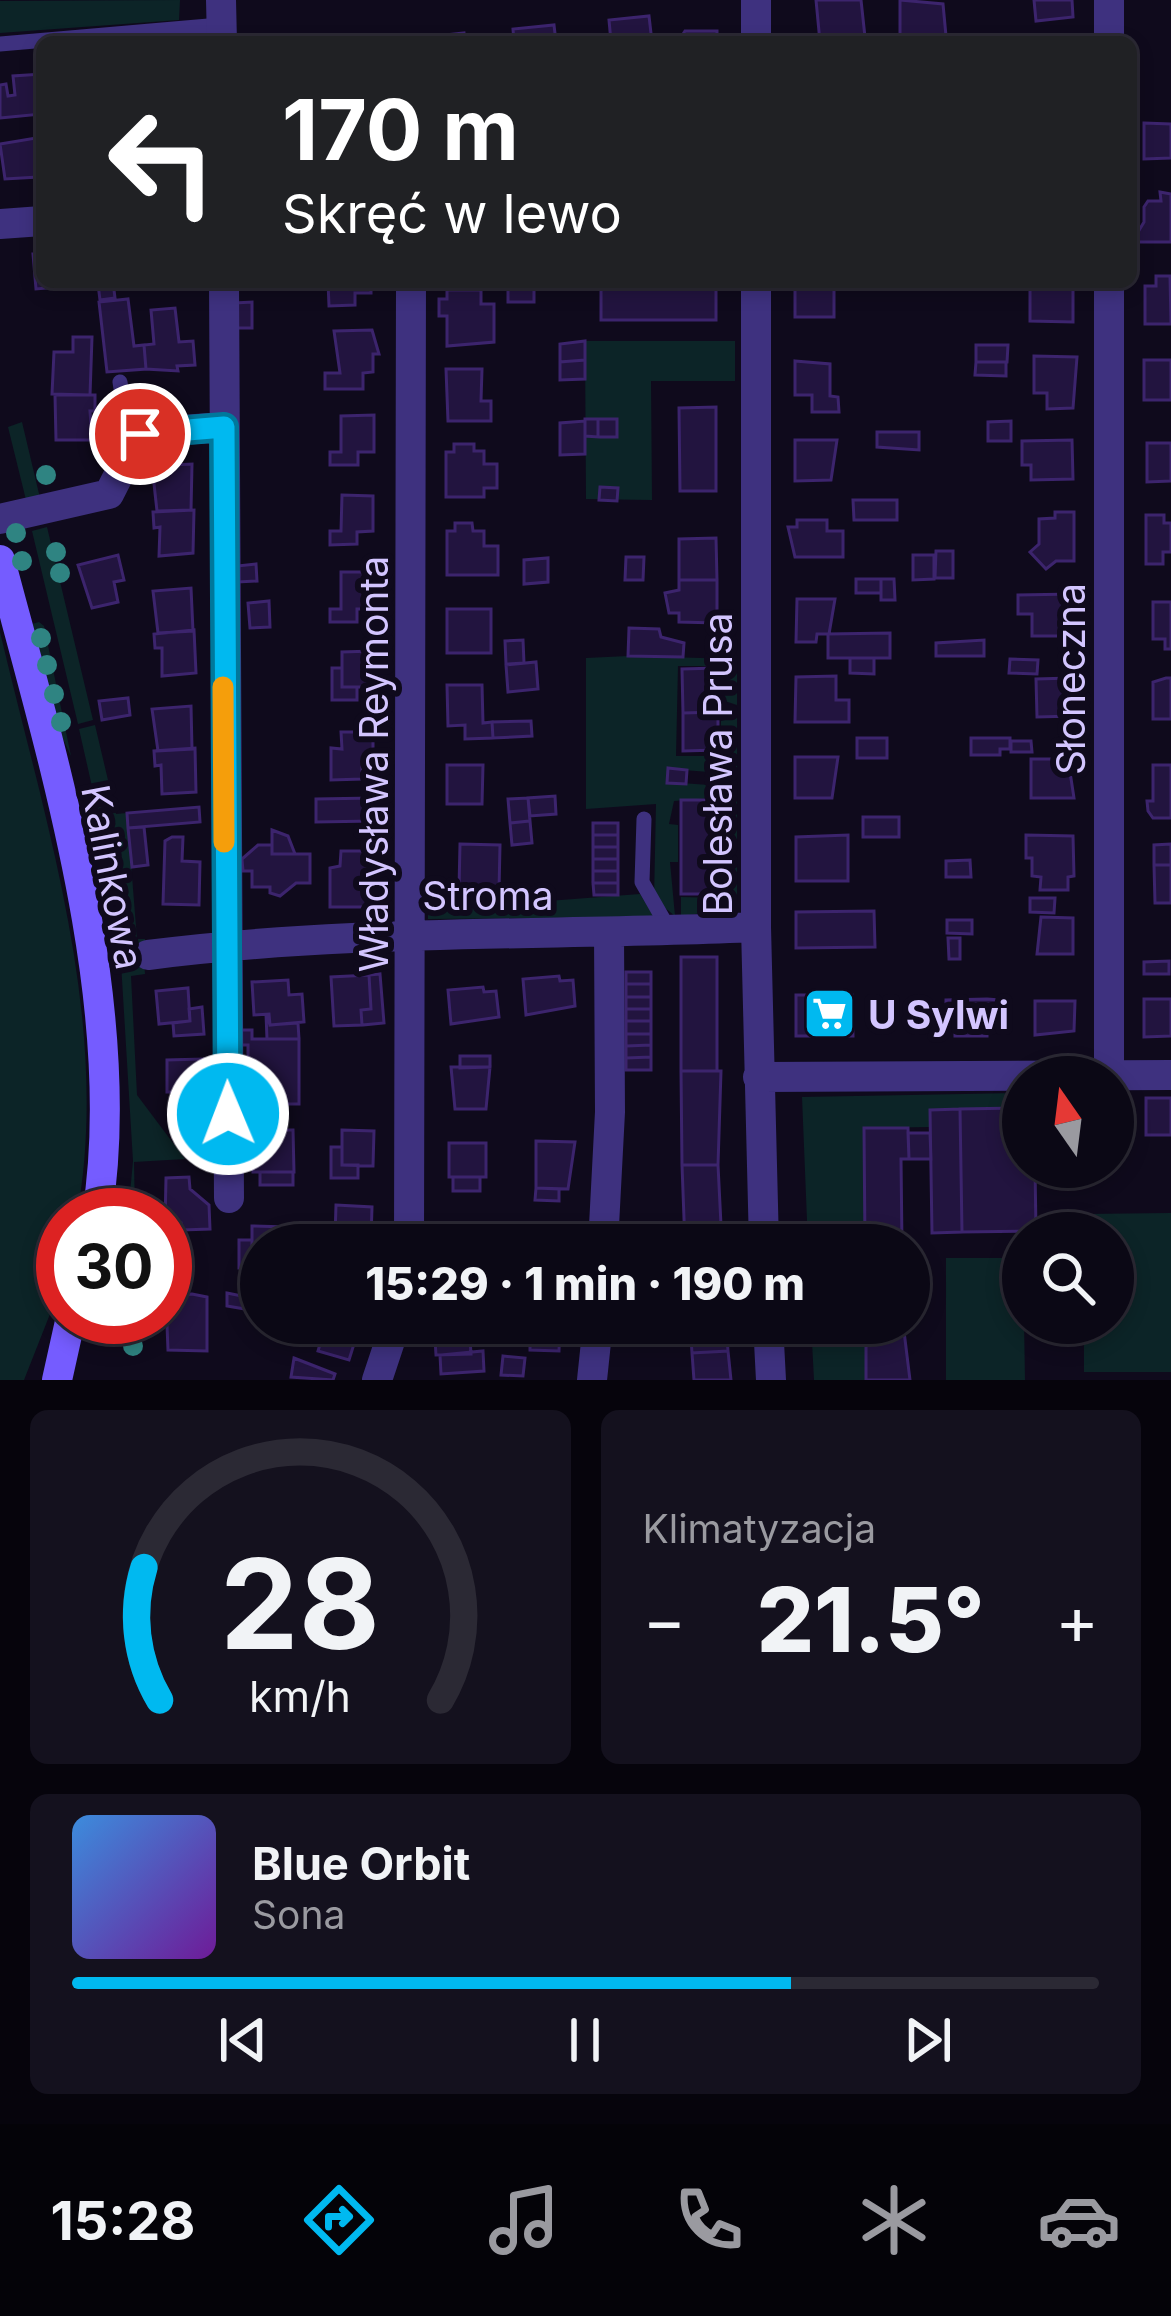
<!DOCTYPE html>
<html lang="pl">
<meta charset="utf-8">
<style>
body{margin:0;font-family:Inter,sans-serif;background:#14111e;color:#f1f3f6;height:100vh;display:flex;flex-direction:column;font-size:45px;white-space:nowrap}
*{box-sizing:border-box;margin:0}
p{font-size:39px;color:#9a9aa0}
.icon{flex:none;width:66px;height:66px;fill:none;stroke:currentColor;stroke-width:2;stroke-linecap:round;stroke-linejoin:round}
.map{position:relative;height:1380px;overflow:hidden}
.drawer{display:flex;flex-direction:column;gap:30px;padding:30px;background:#06040c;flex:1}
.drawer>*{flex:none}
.top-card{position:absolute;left:36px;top:36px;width:1101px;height:252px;border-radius:18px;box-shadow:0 6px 18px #0003,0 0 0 3px #2b2934;background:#202124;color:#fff;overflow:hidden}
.needle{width:78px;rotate:346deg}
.tools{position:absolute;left:1002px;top:1056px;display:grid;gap:24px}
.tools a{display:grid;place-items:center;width:132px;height:132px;border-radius:50%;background:#0b0815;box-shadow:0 6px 18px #0003,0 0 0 3px #2b2934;font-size:60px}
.speed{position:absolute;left:36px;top:1188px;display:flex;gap:24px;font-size:60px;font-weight:700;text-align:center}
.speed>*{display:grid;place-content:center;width:156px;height:156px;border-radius:50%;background:#0b0815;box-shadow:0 6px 18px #0003,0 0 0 3px #2b2934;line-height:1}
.speed .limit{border:18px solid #d22;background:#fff;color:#111}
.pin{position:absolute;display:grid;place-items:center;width:102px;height:102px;color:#fff;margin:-51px;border:6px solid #fff;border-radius:50%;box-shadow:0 3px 12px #0007}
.me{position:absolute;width:132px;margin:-66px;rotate:359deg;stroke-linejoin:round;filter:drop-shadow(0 0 9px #0008)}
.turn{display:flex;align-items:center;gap:42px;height:252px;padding:0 48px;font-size:54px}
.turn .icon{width:156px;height:156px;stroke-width:2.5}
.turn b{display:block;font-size:84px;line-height:102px}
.big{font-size:90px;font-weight:800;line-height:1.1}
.drawer .widget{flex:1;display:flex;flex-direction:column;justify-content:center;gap:18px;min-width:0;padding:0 42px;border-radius:18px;background:#14111e}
.drawer .dial{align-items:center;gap:0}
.dial svg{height:312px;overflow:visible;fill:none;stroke:#2b2934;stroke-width:7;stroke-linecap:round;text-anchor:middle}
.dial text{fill:#f1f3f6;stroke:none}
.song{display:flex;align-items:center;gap:36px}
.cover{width:144px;height:144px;border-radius:18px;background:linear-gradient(135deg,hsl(210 70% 55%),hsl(280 70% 35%))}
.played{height:12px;border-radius:6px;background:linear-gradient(90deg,#00b9f0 70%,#2b2934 70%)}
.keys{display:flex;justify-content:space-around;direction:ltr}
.heat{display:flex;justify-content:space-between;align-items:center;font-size:66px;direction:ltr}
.drawer .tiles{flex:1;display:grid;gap:30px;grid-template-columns:1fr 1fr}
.widget:last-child{grid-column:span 2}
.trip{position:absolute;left:240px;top:1224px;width:690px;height:120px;border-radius:60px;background:#0b0815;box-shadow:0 6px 18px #0003,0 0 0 3px #2b2934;font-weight:800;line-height:120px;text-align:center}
.tabs{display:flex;height:192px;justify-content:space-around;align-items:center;background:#040308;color:#9a9aa0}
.tabs .icon{width:84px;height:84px}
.tabs .selected{color:#00b9f0}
.tabs b{font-size:54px;color:#f1f3f6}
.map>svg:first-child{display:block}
.green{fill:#0c2427}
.building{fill:#22143f;stroke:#3c246d;stroke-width:3}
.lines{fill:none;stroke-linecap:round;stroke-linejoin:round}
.lane{stroke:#3e317f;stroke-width:15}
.street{stroke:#3e317f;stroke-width:30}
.secondary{stroke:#755cff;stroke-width:30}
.tree{fill:#2f8482}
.route-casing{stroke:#00789c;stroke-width:30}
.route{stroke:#00b9f0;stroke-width:21}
.slow{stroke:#f59e0b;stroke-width:21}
.labels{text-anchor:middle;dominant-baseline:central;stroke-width:12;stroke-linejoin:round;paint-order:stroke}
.street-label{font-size:39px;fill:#d3c5ff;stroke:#0f0a1c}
.poi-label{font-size:39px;font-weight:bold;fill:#d3c5ff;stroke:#0f0a1c;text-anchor:start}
</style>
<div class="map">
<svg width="1171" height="1380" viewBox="0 0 1171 1380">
<rect width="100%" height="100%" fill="#0f0a1c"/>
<path class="green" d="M180 0 179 20 0 33V1Z
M585 341H735V381H651L652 500 586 499Z
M22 422 40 498 27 504 8 427Z
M47 527 93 720 78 724 32 531Z
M39 622 44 626 71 756 56 724 32 624Z
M0 632C44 819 112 1021 77 1215H63V1281L24 1380H0Z
M628 656 737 659V705L722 700 721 666H678L676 756H720L721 721 737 717V774L669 769 667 782 737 787V844L721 842V797L674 801 669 824 678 825V862H670L675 916 654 899 656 804 586 809V658Z
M95 725 116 814 127 813 137 939H145L146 950 121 952 115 888 79 729Z
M737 857V908L681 916V897L721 898 722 859Z
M640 894 654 917 428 919V898L441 909Z
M144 962 145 974 131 976 137 1095 185 1159 134 1162 135 1215H128L133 1161 121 963Z
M1023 1093V1108L931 1109 930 1127 865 1128V1245H808L802 1097Z
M1171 1213V1372H1084V1323H1113V1233H1084V1214Z
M946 1258H1023L1025 1380H946Z
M811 1323H865V1380H814Z"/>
<path class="building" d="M816 0H861L865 37 820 42Z
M900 0 943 4 946 36 900 40Z
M1034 0H1072L1073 17 1036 21Z
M649 16 652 42H611L609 20Z
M554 25 556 42H514L513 29Z
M685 31H717V42H678Z
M464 33 465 42H428L427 37Z
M42 74V114L0 118V85L6 84 8 96 15 95 13 76Z
M1144 123 1171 124V158L1144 159Z
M42 137 38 177 5 179 0 144Z
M1160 192 1171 194V242H1132L1144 222V207L1148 201H1161Z
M33 254H42V282H71L72 286 36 289Z
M1156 276H1170L1171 324H1145V286H1156Z
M113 282 115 298 100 300 98 284Z
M328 282H371V293H355V305L329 306Z
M508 282H534V302H508Z
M795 282H834V317H795Z
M1030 282 1073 285V322L1030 321Z
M601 284H716V320H601Z
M447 290H481V304H494V342L447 346V316H439V299H447Z
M128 299 134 346 144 345 146 369 107 372 99 302Z
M252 302V328H236L235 303Z
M175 308 179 342 193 341 195 365 177 366 178 371 146 369 144 345 154 344 151 310Z
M372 330 379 354H373V372L363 373V389H325V373H340L334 331Z
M73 337H92L90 395 52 394 54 352H73Z
M585 341V360L560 362V344Z
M976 345H1008L1007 362H976Z
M1034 356 1077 357 1073 408 1047 409V393H1034Z
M585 360V379L560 380V362Z
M1144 360H1171V400H1144Z
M795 361 830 364V396L838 397 839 412H812V395H795Z
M976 362H1006V376L975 375Z
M446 369H482L481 401H491V421H448Z
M55 395H95V411H90L92 440H56Z
M716 407V491H680L679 408Z
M374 415V452H358V465H330V452H341V416Z
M585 419H598V437L585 436Z
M598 419H617V437H598Z
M585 421V454L560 455V423Z
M1011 421V441H988V422Z
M877 432H919V450L877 447Z
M795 440H837L831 480 795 481Z
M1072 440 1073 479 1031 480V465H1022V441Z
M1147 443H1171V481L1147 482Z
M454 444H474V451H484V464H497V488H484V497H446V452H454Z
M192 464 191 510 157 511 152 466Z
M600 487 618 488 617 501 599 500Z
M342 495 373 496V531L357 532V544L330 545V531H341Z
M853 500H897V520H854Z
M194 510 193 553 159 556 160 527 154 528 153 512Z
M1055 512H1074V561H1056L1046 569 1030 552 1039 544V519L1055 518Z
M1146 515H1164V523H1171V552H1163V564H1146Z
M797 520H827V531H843V557H795L788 527H797Z
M455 523H472L473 531H484V546H498V575H447V531H455Z
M716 538 717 580H679V539Z
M936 551H953V578H935Z
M118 555 124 580 114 582 118 602 92 608 78 565Z
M913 555H934V579L913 580Z
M626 557H644L643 580H625Z
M548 558V582L524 584V560Z
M256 564 257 581 238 582 237 566Z
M341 572H374L373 609H357V622H330V609H341Z
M856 579H881V593H856Z
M881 579H894L895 600H881Z
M679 580H717V623L679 622V613H669L665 593 679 590Z
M191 588 193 631 158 633 153 591Z
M1073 594 1074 636H1032V614H1018V595Z
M797 599H835L829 634H817L816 642H796Z
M269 601 270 627 250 628 248 603Z
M1153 602H1171V649H1165V639H1153Z
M447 609H491V653H447Z
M629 628 659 629 661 637 684 643 683 657 628 656Z
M194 630 196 673 162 676V648H155L154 634Z
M890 633V658H828V634Z
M523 640 524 663 506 664 505 641Z
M984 640V656H936V643Z
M373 651V687H342V652Z
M850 658H874V674L850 673Z
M1010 659 1038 660 1037 674 1009 673Z
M536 662 538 689 508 692 506 665Z
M332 668H342V687H357V700H332Z
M717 668 718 712 683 713 682 669Z
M836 676V700H849V722H795L796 677Z
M1071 678 1074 716 1037 717 1036 679Z
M1166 678H1171V719H1153V682Z
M447 685H482L483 723 492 722 493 738 465 739V725L448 726Z
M128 698 130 715 102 720 99 701Z
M191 706 192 749 158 751 152 709Z
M718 712V750L683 751V713Z
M531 721 532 736 493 738 492 722Z
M341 732H373V767H362V779L331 780V748L342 749Z
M857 738H887V758H857Z
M971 738H1010V749H1000V755H971Z
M1011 741H1031L1032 752H1011Z
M195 748 196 792 162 794 161 765 155 766 154 751Z
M795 757H838L832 798H795Z
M1031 759H1068L1074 798H1031Z
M447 765H483L482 804H447Z
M1153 765H1171V818H1153L1148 811 1147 801H1153Z
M668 768 687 770 686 784 667 783Z
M555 796 556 814 530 816 528 798Z
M373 798V821L316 822V799Z
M528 798 530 821 510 823 508 799Z
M681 800H717V894H681Z
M199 807 200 822 128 828 127 813Z
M863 817H899V837H863Z
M530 821 532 843 512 845 510 823Z
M593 823H618V835H593Z
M144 827 148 865 132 867 128 828Z
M272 830 288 836 295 854H272Z
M593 835H618V847H593Z
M848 835V881H796V837Z
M1026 835 1073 836 1074 876 1068 877V890H1040L1041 877 1032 876V858H1026Z
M172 837H183L182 861 200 862 199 905 163 904 165 841Z
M460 844 500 845 499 891 459 889Z
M1171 844V865H1154V845Z
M258 845H272V854H310V883H296L280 896 270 893V887H252V871H243L242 859Z
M593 847H618V859H593Z
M341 851H374L370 907H330V868L340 866Z
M593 859H618V871H593Z
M970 860 971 877H946V861Z
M1154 865H1171V903H1155Z
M593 871H618V883H593Z
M593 883H618V895H594Z
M1030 898H1055L1054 913 1030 912Z
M874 911 875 947 796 948V912Z
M1041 917 1073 918V954H1037Z
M947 920H972V934L947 933Z
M948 938H960V959H949Z
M681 957H717V1071H681Z
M1169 961V974H1144V962Z
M626 972H651V984H626Z
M380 974 384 1023 362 1025 361 1010 371 1009 369 975Z
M369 975 371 1009 361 1010 362 1025 334 1026 331 977Z
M559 976 560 981 573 980 575 1006 526 1015 523 979Z
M288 980 289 995 302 994 304 1022 270 1025 269 1014 254 1015 252 982Z
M626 984H651V997H626Z
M483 987 484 992 496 991 499 1017 451 1024 448 990Z
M188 988 190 1021 159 1024 156 991Z
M796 995H852L853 1036H796Z
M626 997H651V1009H626Z
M987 999 999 1000V1025L987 1024V1036H955V1014H946V1000Z
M1144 999H1171V1036L1144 1037Z
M1035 1001H1075L1074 1031 1035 1035Z
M202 1007 204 1034 174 1036 173 1023 190 1021 189 1009Z
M626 1009H651V1021H626Z
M266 1014 270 1025 298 1023 299 1039H267Z
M626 1021H651V1034H626Z
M239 1030H252V1039H299V1104H248V1045H239Z
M626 1034H651V1045L626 1046Z
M651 1045V1057L626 1058V1046Z
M460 1056H490V1067L460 1068Z
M651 1057V1070H626V1058Z
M203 1059V1092H167V1060Z
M451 1067H490L486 1109H455Z
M681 1071H721L718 1165H682Z
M173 1092H201L202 1107H173Z
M1146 1098H1171V1135H1146Z
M1023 1108V1167H1035L1036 1231 962 1232 960 1109Z
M960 1109 962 1232 932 1233 930 1110Z
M864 1128H908L909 1159H901L902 1245H865Z
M253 1130H293L294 1172H253Z
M342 1130 374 1131 373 1166 342 1165Z
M908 1133H930L931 1159H909Z
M536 1141 575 1142 568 1189 536 1188Z
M449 1143H486V1177H449Z
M331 1147H342V1165H358V1178H331Z
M682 1165H718L722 1245H685Z
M260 1172H293V1185H260Z
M189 1177 190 1189 209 1205 210 1229 182 1230 181 1223 165 1224 166 1178Z
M453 1177H480V1191H453Z
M536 1188 559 1189V1201L535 1200Z
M336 1205 372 1207 371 1239 335 1237Z
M535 1225 558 1226V1233L567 1234V1245H534Z
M252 1226 287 1227V1245H261V1260H252Z
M448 1233H482L483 1245H448Z
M239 1240H252V1260H261V1268H239Z
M227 1293 247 1297 251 1310 227 1306Z
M192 1294 207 1297V1351L168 1350 167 1325H160L165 1295Z
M326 1323H360L354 1344 323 1334Z
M469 1323 471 1354 436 1355 434 1324Z
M530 1323H560L559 1351 530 1350Z
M690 1323H726L728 1351 692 1353Z
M866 1323H903L910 1380H866Z
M323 1334 354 1344 349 1360 318 1351Z
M483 1351 484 1371 441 1374 440 1355Z
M728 1351 731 1380H694L692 1353Z
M503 1356 525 1358 523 1376 501 1375Z
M294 1358 335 1374 333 1380 291 1377Z"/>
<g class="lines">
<path class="lane" d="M0 44 220 25
M120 382 124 409 136 436
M644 819 642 882 670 931"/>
<path class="street" d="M221 0 222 42
M756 0V42
M1109 42V0
M0 224 42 221
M224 282 229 1198
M756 282V927L764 1245
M0 519 109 494 140 433 224 427
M148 955C350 929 553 936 756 927
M1109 1076V282
M758 1077 1171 1075
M409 1245 411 282
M603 1245 610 1112 609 933
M768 1323 771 1380
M377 1380 396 1323
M592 1380 598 1323"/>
<path class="secondary" d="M0 560C53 760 130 1009 97 1215
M57 1380 71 1317"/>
</g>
<g class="tree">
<circle cx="46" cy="475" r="10"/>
<circle cx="16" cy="533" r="10"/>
<circle cx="56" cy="552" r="10"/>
<circle cx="22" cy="561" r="10"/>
<circle cx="60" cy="573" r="10"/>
<circle cx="41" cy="638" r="10"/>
<circle cx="47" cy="665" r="10"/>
<circle cx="54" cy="694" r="10"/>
<circle cx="61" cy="722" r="10"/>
<circle cx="133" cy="1346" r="10"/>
</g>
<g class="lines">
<defs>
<path id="route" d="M140 434 224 427 228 1114"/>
</defs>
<use href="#route" class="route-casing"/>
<use href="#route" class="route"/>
<path class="slow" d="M223 687 224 842"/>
</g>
<defs>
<symbol id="supermarket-square" viewBox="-11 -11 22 22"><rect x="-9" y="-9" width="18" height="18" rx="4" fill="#00b9f0" stroke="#0f0a1c"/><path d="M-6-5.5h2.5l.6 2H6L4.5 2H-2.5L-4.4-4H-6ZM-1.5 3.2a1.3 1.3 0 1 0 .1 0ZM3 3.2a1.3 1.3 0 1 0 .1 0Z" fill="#fff"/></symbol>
</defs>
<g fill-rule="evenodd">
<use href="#supermarket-square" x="800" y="984" width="59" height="59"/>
</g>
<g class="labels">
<g class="street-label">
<text transform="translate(1070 679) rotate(-90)">Słoneczna</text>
<text transform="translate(373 764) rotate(-90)">Władysława Reymonta</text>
<text transform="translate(717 764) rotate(-90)">Bolesława Prusa</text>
<text transform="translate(113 877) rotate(79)">Kalinkowa</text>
<text x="488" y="895">Stroma</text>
</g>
<g class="poi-label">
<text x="868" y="1014">U Sylwi</text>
</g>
</g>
</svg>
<div class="tools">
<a><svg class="needle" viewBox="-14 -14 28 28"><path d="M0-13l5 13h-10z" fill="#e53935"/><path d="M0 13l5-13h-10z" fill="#9a9aa0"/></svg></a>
<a><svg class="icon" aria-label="search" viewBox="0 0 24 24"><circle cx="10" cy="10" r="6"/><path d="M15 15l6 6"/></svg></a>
</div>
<div class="speed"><div class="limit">30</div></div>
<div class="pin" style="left:140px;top:434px;background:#d93025"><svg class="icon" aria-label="arrive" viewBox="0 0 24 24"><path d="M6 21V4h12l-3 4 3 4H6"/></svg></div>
<svg class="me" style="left:228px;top:1114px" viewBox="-20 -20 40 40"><circle r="17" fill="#00b9f0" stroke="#fff" stroke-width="3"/><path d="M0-11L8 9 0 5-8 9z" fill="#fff"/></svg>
<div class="trip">15:29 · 1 min · 190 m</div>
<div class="top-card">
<div class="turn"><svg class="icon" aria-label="left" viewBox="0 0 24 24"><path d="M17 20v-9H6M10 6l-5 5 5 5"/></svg><div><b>170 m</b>Skręć w lewo</div></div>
</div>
</div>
<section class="drawer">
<div class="tiles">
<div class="widget dial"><svg viewBox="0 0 100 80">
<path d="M14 69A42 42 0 1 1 86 69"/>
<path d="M14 69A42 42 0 0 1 10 35" stroke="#00b9f0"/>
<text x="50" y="56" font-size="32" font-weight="700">28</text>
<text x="50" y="72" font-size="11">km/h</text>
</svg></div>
<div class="widget"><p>Klimatyzacja</p>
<div class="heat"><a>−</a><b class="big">21.5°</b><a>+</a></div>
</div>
<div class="widget">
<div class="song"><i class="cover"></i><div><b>Blue Orbit</b><p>Sona</p></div></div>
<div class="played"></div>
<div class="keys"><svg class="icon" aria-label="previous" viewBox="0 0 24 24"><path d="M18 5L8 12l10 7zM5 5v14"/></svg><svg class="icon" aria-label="pause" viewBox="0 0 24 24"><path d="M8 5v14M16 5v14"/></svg><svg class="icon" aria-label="next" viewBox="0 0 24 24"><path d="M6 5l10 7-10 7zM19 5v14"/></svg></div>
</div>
</div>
</section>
<nav class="tabs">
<b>15:28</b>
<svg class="icon selected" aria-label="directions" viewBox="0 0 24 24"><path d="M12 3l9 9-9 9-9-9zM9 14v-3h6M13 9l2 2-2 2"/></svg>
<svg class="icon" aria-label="music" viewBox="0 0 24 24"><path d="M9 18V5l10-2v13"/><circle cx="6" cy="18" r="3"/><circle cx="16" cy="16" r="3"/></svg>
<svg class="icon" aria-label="phone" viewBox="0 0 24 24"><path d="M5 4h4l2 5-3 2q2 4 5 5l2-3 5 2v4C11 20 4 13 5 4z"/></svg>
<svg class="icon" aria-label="climate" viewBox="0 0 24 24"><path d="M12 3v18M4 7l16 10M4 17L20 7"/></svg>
<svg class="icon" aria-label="car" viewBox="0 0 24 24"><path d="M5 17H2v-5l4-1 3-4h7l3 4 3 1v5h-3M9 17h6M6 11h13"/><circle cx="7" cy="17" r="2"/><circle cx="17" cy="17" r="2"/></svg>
</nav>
